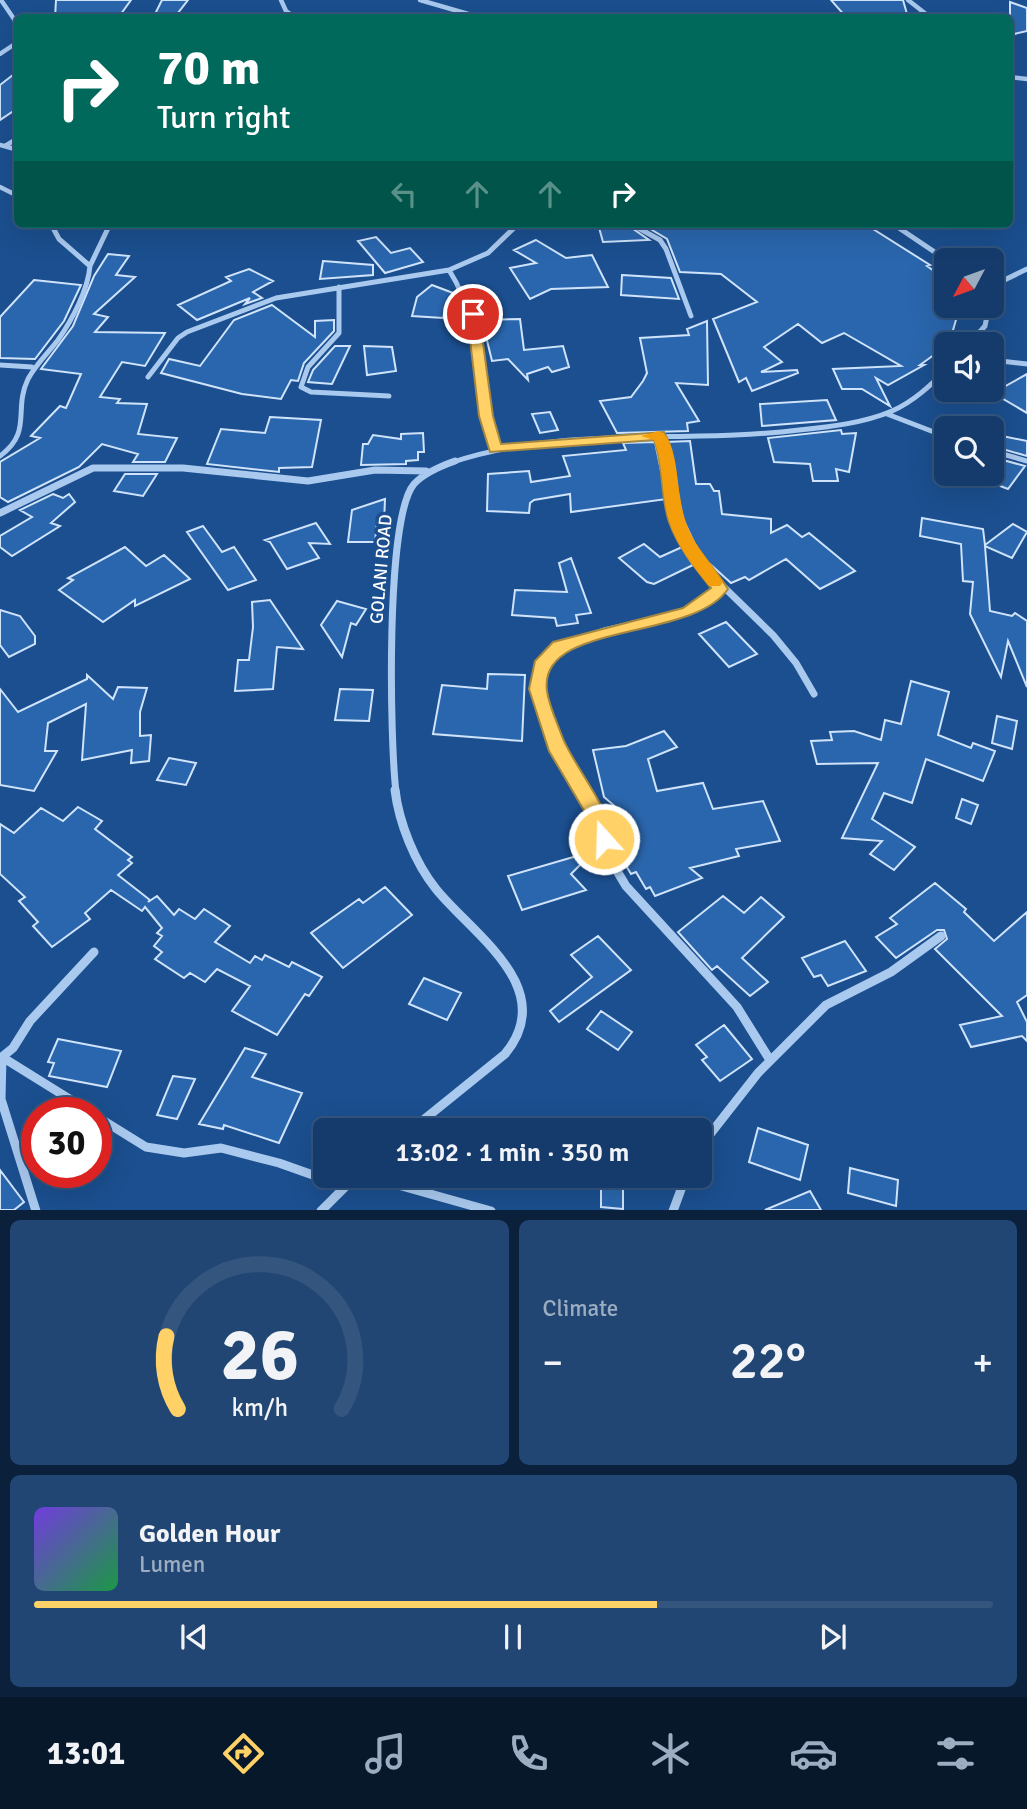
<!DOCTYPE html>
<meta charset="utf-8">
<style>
body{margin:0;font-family:Signika,sans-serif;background:#214673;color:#f1f3f6;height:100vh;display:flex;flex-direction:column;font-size:26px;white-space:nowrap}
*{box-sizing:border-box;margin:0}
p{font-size:23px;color:#9dadc1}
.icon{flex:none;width:38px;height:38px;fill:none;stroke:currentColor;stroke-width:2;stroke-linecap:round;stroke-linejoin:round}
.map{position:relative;height:1210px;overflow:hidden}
.panel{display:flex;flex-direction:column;gap:10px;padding:10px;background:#0b203b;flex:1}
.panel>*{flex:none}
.banner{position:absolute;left:14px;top:14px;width:999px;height:214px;border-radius:10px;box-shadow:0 7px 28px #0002,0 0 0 2px #33557e;background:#00695c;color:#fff;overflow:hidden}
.needle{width:46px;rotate:229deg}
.fabs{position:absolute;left:934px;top:248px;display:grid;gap:14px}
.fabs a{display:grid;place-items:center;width:70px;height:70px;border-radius:10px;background:#143b6b;box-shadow:0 7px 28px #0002,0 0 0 2px #33557e;font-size:35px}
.speed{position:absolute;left:21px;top:1097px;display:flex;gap:14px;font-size:35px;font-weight:700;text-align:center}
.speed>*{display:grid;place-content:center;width:91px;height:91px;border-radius:50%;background:#143b6b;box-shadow:0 7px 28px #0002,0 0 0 2px #33557e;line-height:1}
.speed .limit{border:10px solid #d22;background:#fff;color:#111}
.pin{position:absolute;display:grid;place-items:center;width:60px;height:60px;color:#fff;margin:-30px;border:4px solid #fff;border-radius:50%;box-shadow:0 2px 7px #0007}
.me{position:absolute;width:77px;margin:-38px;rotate:340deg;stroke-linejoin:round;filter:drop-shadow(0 0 5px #0008)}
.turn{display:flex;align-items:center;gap:24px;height:147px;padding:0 28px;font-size:32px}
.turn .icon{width:91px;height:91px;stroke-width:2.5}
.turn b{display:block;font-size:49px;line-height:60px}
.lanes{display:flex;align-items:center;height:66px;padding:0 28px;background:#0003;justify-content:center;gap:35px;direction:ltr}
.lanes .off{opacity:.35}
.big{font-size:52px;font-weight:600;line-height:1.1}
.panel .card{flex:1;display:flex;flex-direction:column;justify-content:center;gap:10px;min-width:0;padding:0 24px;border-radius:10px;background:#214673}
.panel .dial{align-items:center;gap:0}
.dial svg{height:182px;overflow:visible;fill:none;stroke:#33557e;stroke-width:7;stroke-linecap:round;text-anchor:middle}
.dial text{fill:#f1f3f6;stroke:none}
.song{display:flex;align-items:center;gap:21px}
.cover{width:84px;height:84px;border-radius:10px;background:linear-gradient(135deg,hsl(260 70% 55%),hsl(140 70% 35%))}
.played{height:7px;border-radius:4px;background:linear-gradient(90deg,#ffd166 65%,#33557e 65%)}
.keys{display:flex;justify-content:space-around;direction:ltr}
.heat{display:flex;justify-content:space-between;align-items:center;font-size:38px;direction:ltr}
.panel .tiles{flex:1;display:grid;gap:10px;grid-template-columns:1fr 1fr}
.card:last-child{grid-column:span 2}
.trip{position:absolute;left:313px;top:1118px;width:399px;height:70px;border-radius:10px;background:#143b6b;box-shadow:0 7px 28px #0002,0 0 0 2px #33557e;font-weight:600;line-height:70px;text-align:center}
.tabs{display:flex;height:112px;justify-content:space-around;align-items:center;background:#08182b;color:#9dadc1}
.tabs .icon{width:49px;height:49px}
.tabs .on{color:#ffd166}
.tabs b{font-size:32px;color:#f1f3f6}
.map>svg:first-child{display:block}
.building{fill:#2a66ad;stroke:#cfe3fa;stroke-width:2}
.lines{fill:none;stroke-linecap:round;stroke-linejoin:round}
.street-far3{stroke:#a9c9ee;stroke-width:4.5}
.street-far2{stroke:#a9c9ee;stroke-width:5}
.street-far1{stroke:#a9c9ee;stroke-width:7}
.street{stroke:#a9c9ee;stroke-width:9}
.route{fill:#ffd166;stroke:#a68842;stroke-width:2}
.slow{fill:#f59e0b}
.labels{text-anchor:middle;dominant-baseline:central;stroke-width:7;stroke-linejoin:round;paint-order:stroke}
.street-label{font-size:18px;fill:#fff;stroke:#1b4f8f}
</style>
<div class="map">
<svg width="1027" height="1211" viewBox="0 0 1027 1211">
<rect width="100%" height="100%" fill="#1b4f8f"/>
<path class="building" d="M56 0H131L118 18H55Z
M162 0H188L174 18H153Z
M831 0H903L907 14 846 17Z
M1010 2 1027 8V31L1010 35Z
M18 71V108L0 120V85Z
M598 224H626L649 240 603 242Z
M642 224H865L930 265 927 266 947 280V306H960L949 344 920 365H924L888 385 876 378 890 406 862 389H842L833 369 901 366 844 333 822 343 798 324 764 347 782 362 761 372 797 370 798 373 752 391 746 378 739 382 713 319 757 302 721 274 680 272 667 239Z
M376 237 391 253 410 248 423 262 385 273 358 241Z
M536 240 566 258 592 255 608 287 551 289 530 299 510 268 536 263 514 250Z
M108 254 129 256 116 275 135 277 94 314 108 317 95 332 165 333 145 366 122 362 100 397 120 399 117 403 147 404 138 434 177 438 165 462H133L138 454 102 444 79 467 8 502 0 497V462L40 438 31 436 60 406 66 408 81 374 41 369 73 326 94 276Z
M323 261 373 265V275L320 279Z
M249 269 273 281 253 292 262 298 245 304 250 298 197 320 178 305 231 281 226 277Z
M622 275 671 278 679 299 621 295Z
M34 280 81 285 64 321 35 359 0 358V317Z
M432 285 453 293 450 311 445 310 443 318 412 316 417 297Z
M272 305 315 337V321L334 320V331L304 363 298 381 291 380 281 399 242 394 161 373 169 359 200 366 234 320Z
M520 319 524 350 563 346 569 367 552 372 548 367 527 374 528 380 508 359 492 361 482 320Z
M707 321 708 385 676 383 699 421 687 423 688 431 617 433 600 401 631 397 643 381 647 373 640 338 689 335 687 329Z
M335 346H350L332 384 308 382 313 370Z
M364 346 392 347 396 371 367 375Z
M1027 374V413L993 393Z
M827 400 836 420 762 426 760 404Z
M550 412 558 430 540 433 532 414Z
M270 417 321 420 312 467 279 468V472L207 464 221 429 265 433Z
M841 430 842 434 856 433 849 472 836 469 838 481H813L810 464 774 462 768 438Z
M423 433 424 452H418V460L406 461V464L361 465 363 444H368L373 435 401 439V434Z
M992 434 1027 441V456L992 446Z
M690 441 696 484H710L714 491H719L722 514 771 519V533L787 525 802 537 809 533 855 571 820 589 786 559 749 580 745 577 731 583 700 555 683 519 666 442Z
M655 442 667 499 571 512 570 494 534 500 530 503 529 513 487 511 488 474 529 471 531 482 570 476 563 456 626 450 623 443Z
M992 457 1025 466 1008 489 982 479 986 474H992Z
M125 474H157L143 496 114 491Z
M53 494 63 498 69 494 75 502 51 523 60 526 12 556 0 547V536L32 517 20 510Z
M385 499 384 523H377L375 542H348L352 510Z
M922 518 983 529 985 545 1013 524 1027 532 1012 558 985 546 990 611 1012 616 1015 613 1027 621V687L1008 641 1001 677 970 614 973 582 963 581 961 544 920 536Z
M316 523 330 544 309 543 319 558 287 569 270 542 265 540Z
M203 526 222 552 234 547 256 580 228 590 187 532Z
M644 544 660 557 682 547 693 565 654 584 647 582 619 558Z
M125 547 146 566 164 555 190 579 135 606V600L103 622 59 590 73 580 68 578Z
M571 558 591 613 576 615 578 623 557 626 555 618 512 615 515 590 567 592 559 563Z
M270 600 303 649 277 647 273 689 235 691 238 660H249L253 627 252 602Z
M337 601 366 609 356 625 351 623 342 657 321 625Z
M0 610 20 616 35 636V644L9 657 0 645Z
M726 622 757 654 729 667 699 634Z
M488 674 525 675 522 741 433 734 442 685 487 689Z
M87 675 113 699 118 687 147 688 140 712V736L151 735 149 761 131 763 132 750 82 760 86 704 48 723 45 751H57L34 791 0 785V689L18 712 87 679Z
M911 681 949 692 938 735 971 748 973 743 995 751 983 781 926 759 912 803 884 793 872 819 915 847 894 870 870 854 882 841 842 838 878 763 817 764 811 741 832 740 830 732 854 731 881 740 885 720 901 724Z
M340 689 373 690 369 721 335 720Z
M997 716 1017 721 1012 749 992 743Z
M664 731 677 747 648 759 657 791 703 783 713 809 763 801 780 841 736 849 739 856 690 868 702 878 655 896 650 887 646 889 636 872 631 874 619 854 631 850 613 819 625 815 604 797 593 750 626 746Z
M169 758 196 763 186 785 157 780Z
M962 799 978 805 971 824 956 818Z
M78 807 102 821 95 829 132 857 128 860 132 863 118 875 150 900 148 902 157 896 174 915 179 909 195 919 204 909 230 926 215 942 250 963 255 956 262 960 265 955 289 967 292 962 322 977 309 996 305 994 277 1035 232 1011 250 986 217 969 205 982 190 973 184 978 155 959 162 952 154 946 162 936 157 933 162 928 145 907 142 911 111 890 85 913 90 919 52 947 33 926 38 922 19 901 25 897 0 874V824L14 833 41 808 63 821Z
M594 851 571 874 586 890 522 910 508 876Z
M935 883 966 909 964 912 994 941 1027 912V995L1017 1002 1027 1022V1041L1022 1036 971 1047 960 1025 1002 1016 935 949 947 939 944 930H937L896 958 876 937 897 924 890 918Z
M385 887 412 915 343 968 311 933 359 899 363 903Z
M723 896 744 913 761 897 784 917 742 958 768 982 750 996 717 966 712 970 678 932Z
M598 936 631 970 559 1022 550 1011 592 977 571 955Z
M845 941 866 971 828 986 821 975 814 977 802 958Z
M424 978 461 993 447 1020 409 1004Z
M601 1011 632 1032 618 1050 587 1029Z
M724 1025 752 1059 720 1081 702 1060 707 1057 696 1045Z
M58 1039 121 1051 107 1087 49 1076 54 1063 48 1062Z
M245 1048 266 1054 252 1077 302 1093 279 1143 224 1125 223 1129 199 1124Z
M173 1076 195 1079 177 1119 157 1115Z
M758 1128 808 1145 800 1180 749 1162Z
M850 1168 898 1180 896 1206 848 1193Z
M0 1170 24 1202 14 1210H0Z
M601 1183 623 1184V1209L601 1207Z
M810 1191 821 1210H765Z"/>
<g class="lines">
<path class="street-far3" d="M1 0 14 19 18 34
M281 0 286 11 296 18
M420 0 482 18
M908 0 931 18
M0 54 18 42
M1010 77 1027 79
M0 145 18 150
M5 146 18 138
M0 187 18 196"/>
<path class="street-far2" d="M631 224 660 240 666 249 691 316
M893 224 948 261
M90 266 110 224
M449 270C483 323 478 389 495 449
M992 286 1027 269
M339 287V333L308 367 301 387 311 392 389 396
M968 345 985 326 989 306
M992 360 1027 364
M0 365 32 367
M148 377 178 338 187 332 276 298 449 270 488 253 518 224
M887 414 947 437
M659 435 666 463
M992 451 1027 461
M0 456C33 432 13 410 28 379 36 364 48 353 58 340 72 320 88 290 90 266L59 239 51 224
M450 463C561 425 683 444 799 430 829 427 864 423 892 411 913 402 931 385 947 369"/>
<path class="street-far1" d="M666 461 677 521 695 559 773 635 796 663 814 694
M0 513 93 468H183L308 481 375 470 426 471
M396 792C390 742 385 518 414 484 424 473 441 466 455 461
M582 792 558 751 538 689 544 661 559 646 604 631 688 612 720 589"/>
<path class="street" d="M395 790C399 823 415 863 436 889 471 933 560 988 505 1054L411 1130
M581 790 601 823 608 856 626 886 737 1007 770 1060
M2 1057 92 1113
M96 1116 146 1147 184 1153 221 1148 279 1163 344 1186
M700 1147 758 1073 826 1005 891 972 941 936
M366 1176 491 1211
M36 1211 1 1099 2 1057 13 1048 30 1021 94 952
M321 1211 356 1176
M673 1211 686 1176"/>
</g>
<path class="route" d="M473 311 479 314 493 416 501 444 664 432C680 460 674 492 684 521 693 548 713 565 728 589 692 642 537 621 547 691 549 706 557 722 562 736 570 761 622 824 611 845H598L592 824 549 751 529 689 535 661 553 642 683 608 711 588C694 567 678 547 669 522 660 496 664 466 654 440L490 452 479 416 467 314Z"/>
<path class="slow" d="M659 431C675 435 677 480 680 496 686 539 701 548 723 582L720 586H709C693 566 677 546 669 521 661 494 664 466 654 440L641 436Z"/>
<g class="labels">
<g class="street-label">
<text transform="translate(381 569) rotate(-85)">GOLANI ROAD</text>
</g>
</g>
</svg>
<div class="fabs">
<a><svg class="needle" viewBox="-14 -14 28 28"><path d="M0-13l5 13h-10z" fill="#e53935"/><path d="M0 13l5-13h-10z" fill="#9dadc1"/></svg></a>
<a><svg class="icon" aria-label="sound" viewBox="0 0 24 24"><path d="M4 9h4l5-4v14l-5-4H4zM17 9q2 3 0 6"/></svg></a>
<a><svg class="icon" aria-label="search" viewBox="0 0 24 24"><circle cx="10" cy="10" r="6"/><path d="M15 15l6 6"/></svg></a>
</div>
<div class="speed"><div class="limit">30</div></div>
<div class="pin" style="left:473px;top:314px;background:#d93025"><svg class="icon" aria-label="arrive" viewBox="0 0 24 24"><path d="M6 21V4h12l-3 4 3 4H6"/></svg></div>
<svg class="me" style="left:604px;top:839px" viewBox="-20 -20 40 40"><circle r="17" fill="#ffd166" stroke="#fff" stroke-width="3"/><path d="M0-11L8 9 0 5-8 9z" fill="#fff"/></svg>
<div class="trip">13:02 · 1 min · 350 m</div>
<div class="banner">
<div class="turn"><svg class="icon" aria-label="right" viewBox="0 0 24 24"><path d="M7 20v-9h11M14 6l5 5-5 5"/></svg><div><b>70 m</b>Turn right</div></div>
<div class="lanes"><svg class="icon off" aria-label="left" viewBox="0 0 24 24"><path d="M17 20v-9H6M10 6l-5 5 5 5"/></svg><svg class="icon off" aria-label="ahead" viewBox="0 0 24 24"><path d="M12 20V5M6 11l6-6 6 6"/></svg><svg class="icon off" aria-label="ahead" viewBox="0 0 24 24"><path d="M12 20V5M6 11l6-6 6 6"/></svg><svg class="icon" aria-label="right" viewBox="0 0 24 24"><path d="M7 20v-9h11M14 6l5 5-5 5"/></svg></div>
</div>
</div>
<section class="panel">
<div class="tiles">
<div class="card dial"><svg viewBox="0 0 100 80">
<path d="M14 69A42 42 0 1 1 86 69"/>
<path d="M14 69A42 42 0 0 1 9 37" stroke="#ffd166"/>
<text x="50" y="56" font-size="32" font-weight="700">26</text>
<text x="50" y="72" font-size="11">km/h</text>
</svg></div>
<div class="card"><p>Climate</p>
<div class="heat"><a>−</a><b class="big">22°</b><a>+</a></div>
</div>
<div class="card">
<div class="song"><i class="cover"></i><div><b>Golden Hour</b><p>Lumen</p></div></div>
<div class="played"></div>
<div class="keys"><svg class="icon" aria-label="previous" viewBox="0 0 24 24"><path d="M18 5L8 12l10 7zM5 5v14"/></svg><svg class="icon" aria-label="pause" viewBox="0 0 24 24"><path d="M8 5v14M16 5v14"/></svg><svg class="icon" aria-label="next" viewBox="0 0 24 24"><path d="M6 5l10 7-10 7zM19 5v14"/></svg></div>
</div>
</div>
</section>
<nav class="tabs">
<b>13:01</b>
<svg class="icon on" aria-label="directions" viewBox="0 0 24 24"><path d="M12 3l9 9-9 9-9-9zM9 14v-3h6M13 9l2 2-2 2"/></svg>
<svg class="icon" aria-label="music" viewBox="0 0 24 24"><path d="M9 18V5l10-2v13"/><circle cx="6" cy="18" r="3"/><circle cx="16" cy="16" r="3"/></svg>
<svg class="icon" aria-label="phone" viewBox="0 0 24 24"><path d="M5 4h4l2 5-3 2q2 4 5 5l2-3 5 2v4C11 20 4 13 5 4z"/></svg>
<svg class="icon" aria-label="climate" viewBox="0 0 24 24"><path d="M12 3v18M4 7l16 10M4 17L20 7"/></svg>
<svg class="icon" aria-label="car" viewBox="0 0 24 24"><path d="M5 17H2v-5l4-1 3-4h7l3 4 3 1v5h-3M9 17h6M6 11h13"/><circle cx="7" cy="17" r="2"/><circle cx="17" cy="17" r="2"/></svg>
<svg class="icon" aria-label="filters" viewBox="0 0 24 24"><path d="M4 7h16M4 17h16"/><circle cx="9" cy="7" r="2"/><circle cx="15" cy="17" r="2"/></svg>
</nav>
